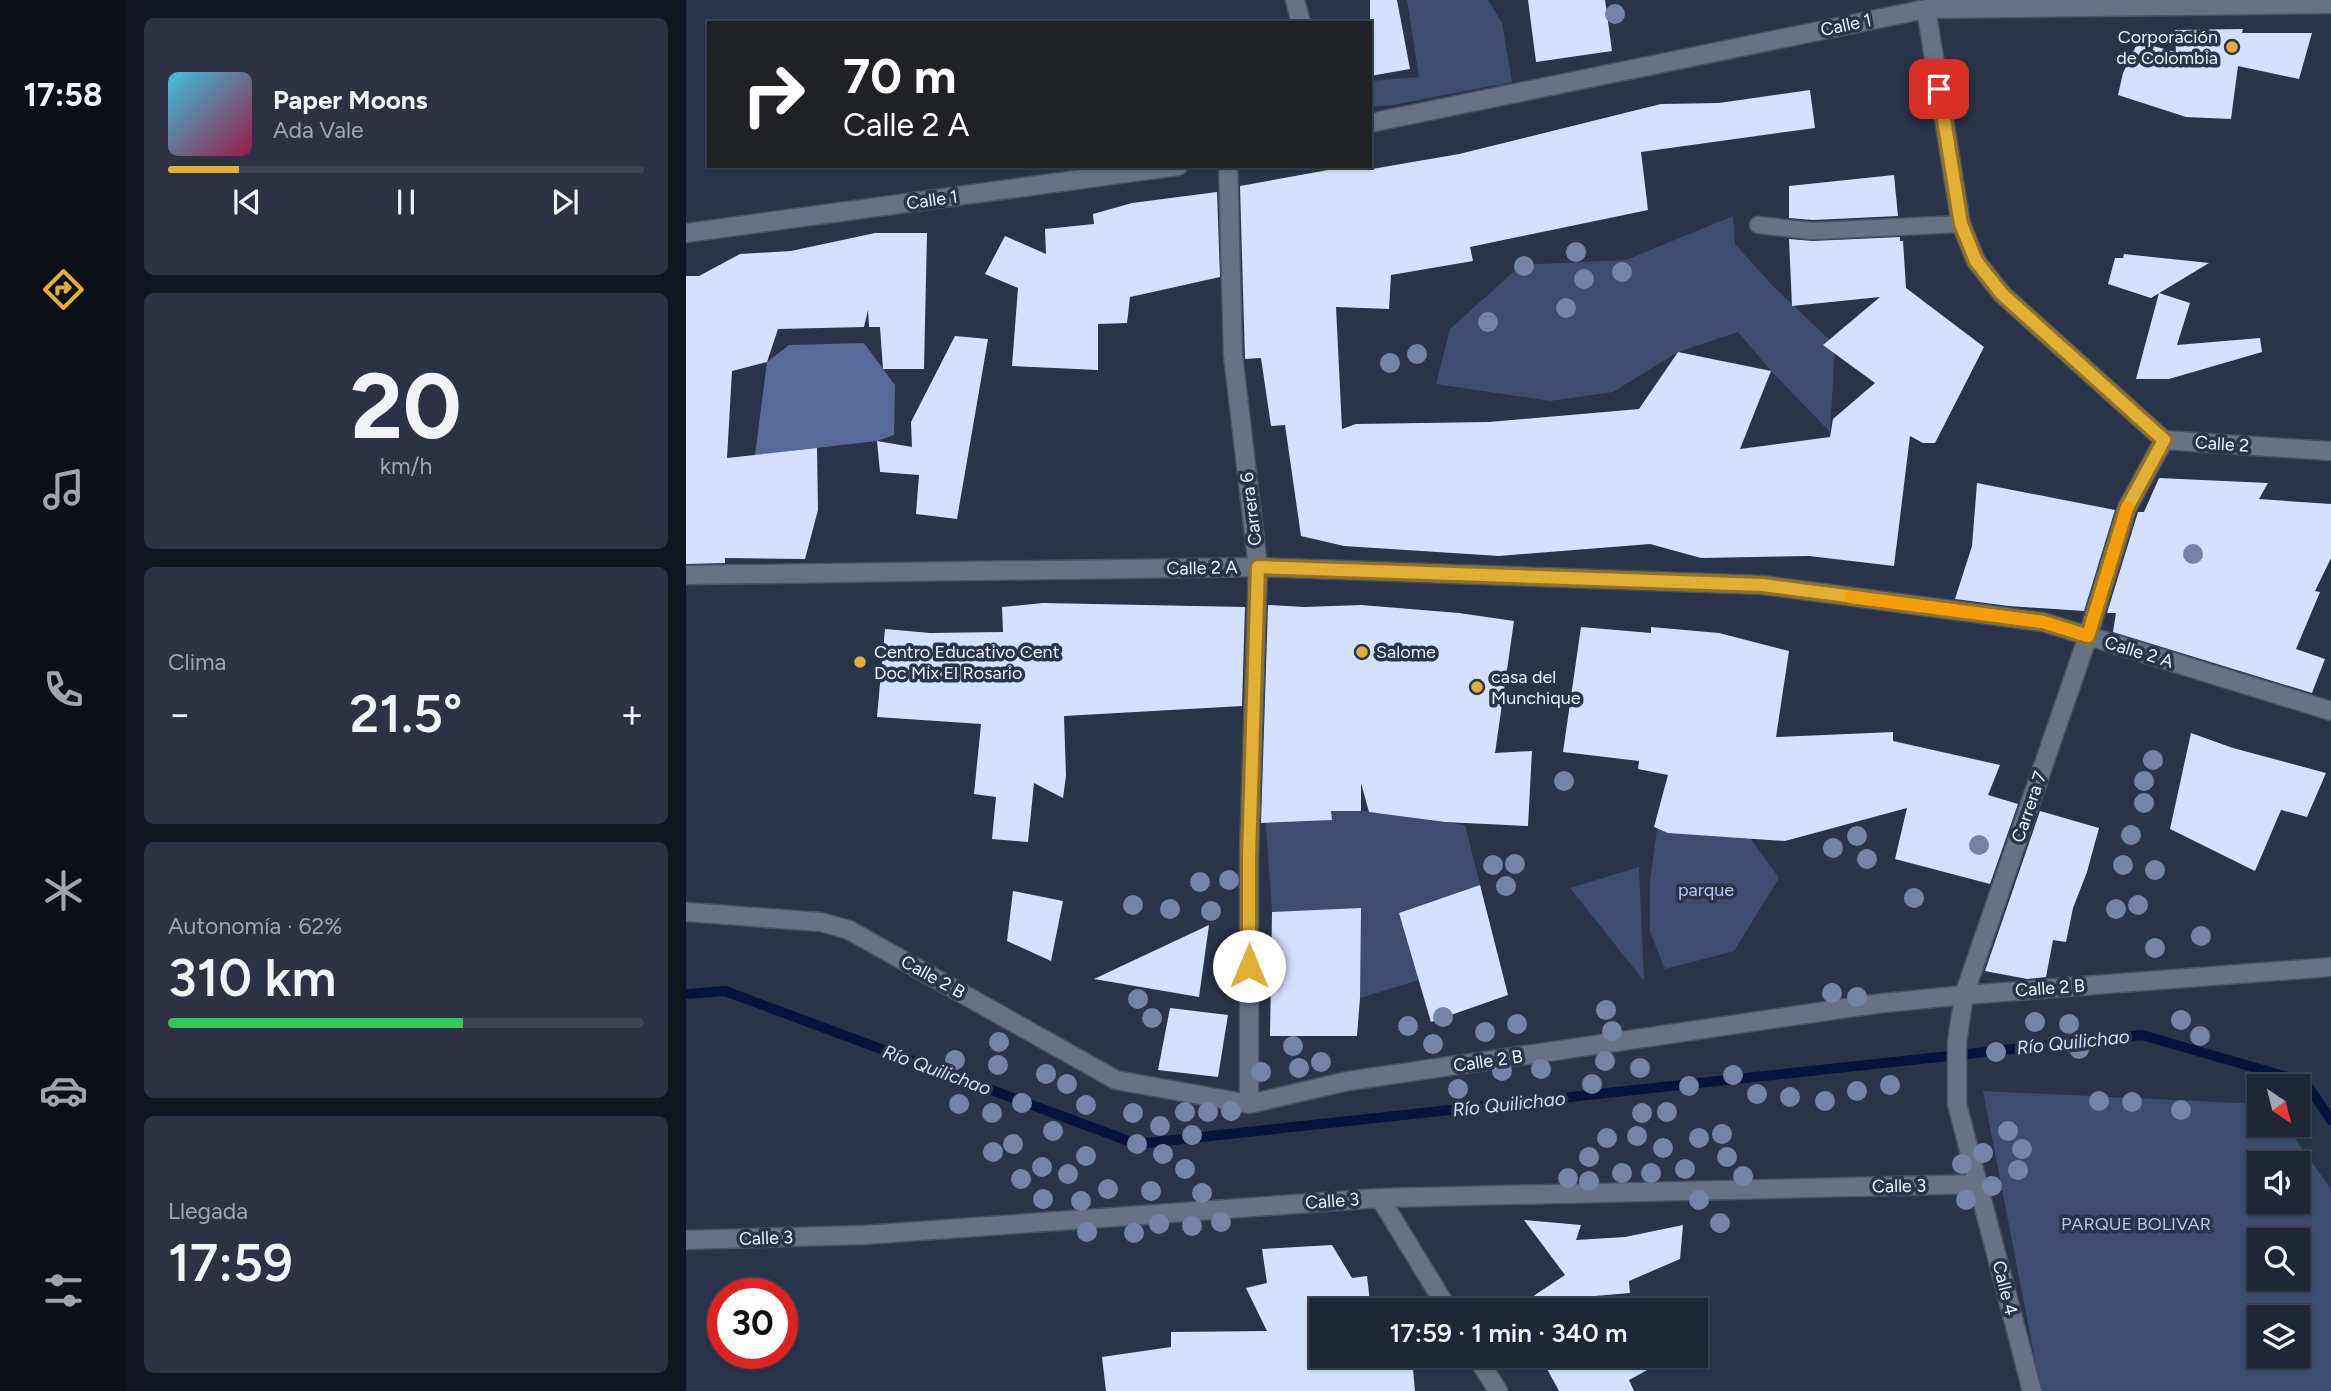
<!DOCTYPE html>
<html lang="es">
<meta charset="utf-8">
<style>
body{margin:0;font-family:Figtree,sans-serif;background:#2c3243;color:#f1f3f6;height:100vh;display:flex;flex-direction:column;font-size:26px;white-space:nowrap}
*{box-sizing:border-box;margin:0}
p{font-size:23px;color:#a1a5ae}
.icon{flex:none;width:38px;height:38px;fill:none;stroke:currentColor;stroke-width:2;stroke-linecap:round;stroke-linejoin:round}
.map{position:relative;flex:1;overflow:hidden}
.sheet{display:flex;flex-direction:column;gap:18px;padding:18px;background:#11151f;width:560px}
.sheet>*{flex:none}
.guide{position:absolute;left:21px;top:21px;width:665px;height:147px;border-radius:0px;box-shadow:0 2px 5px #0004,0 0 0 2px #3c4353;background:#202124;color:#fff;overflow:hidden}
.needle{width:46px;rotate:145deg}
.fabs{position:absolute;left:1561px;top:1074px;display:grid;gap:14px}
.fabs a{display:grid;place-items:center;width:63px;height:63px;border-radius:0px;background:#1f2638;box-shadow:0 2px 5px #0004,0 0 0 2px #3c4353;font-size:35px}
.speed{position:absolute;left:21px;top:1278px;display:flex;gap:14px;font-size:35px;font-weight:700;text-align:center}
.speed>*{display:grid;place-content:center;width:91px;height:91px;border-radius:50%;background:#1f2638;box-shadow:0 2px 5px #0004,0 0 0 2px #3c4353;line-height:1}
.speed .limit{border:10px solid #d22;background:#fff;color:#111}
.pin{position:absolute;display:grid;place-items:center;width:60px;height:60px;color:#fff;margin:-30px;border-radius:14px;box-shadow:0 4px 10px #0006}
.me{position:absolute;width:77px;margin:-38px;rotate:0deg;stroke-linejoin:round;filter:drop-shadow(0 0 5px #0008)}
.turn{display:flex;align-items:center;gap:24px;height:147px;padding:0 21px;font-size:32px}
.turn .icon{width:91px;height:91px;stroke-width:2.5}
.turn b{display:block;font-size:49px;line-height:60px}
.big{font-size:52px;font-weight:600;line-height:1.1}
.sheet .card{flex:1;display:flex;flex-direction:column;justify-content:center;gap:10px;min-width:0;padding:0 24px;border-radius:10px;background:#2c3243}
.sheet .dial{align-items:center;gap:0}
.dial b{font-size:91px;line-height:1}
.song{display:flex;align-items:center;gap:21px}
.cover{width:84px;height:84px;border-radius:10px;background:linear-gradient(135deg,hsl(190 70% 55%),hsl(340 70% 35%))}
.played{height:7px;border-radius:4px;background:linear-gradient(90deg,#e1af34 15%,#3c4353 15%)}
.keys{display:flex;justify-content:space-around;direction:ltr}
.heat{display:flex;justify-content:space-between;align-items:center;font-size:38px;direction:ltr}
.charge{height:10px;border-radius:5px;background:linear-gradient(90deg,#34c759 62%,#3c4353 0)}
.trip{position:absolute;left:623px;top:1298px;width:399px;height:70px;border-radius:0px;background:#1f2638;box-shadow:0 2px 5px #0004,0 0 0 2px #3c4353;font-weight:600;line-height:70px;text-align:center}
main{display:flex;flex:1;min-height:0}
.dock{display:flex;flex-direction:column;width:126px;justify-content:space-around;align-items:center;background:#0c0f16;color:#a1a5ae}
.dock .icon{width:49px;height:49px}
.dock .selected{color:#e1af34}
.dock b{font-size:32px;color:#f1f3f6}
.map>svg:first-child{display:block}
.green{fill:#3d4d6f;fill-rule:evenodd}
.forest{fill:#556a99}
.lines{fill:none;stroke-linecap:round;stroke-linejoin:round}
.stream{stroke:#06143c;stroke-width:10}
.building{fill:#d3e1fe}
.lane-casing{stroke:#485267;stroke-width:19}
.street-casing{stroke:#485267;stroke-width:21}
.lane{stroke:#677187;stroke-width:16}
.street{stroke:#677187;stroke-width:18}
.tree{fill:#7484a6}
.route-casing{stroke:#927222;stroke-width:18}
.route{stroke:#e1af34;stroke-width:12}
.slow{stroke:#f59e0b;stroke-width:12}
.poi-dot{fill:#e1af34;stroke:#29334a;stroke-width:2.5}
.labels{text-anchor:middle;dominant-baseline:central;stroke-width:7;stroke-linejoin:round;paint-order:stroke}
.street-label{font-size:18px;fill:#edf3ff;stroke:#29334a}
.poi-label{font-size:18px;fill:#edf3ff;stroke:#29334a;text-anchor:start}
.park-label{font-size:18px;fill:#b2c6f2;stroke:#29334a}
.water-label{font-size:19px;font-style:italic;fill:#d1dffd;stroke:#29334a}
</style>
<main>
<nav class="dock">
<b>17:58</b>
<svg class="icon selected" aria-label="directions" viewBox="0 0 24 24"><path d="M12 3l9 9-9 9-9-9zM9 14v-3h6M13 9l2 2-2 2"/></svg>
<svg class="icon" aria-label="music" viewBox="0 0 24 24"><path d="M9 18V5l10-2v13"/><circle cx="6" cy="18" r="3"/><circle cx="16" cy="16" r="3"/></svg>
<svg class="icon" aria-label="phone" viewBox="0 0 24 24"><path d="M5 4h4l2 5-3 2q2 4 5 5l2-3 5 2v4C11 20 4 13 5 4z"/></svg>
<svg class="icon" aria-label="climate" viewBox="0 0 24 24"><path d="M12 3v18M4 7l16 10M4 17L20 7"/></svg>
<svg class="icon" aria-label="car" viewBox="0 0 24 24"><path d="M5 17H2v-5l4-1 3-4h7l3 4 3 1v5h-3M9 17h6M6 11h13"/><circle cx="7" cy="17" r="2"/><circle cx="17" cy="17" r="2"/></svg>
<svg class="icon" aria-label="filters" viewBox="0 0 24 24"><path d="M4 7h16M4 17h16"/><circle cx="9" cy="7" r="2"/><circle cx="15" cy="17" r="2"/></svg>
</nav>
<section class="sheet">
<div class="card">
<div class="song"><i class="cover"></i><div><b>Paper Moons</b><p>Ada Vale</p></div></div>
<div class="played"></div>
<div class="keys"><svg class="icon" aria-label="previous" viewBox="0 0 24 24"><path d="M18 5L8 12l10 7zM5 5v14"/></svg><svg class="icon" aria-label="pause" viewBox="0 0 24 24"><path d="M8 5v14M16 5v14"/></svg><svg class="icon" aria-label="next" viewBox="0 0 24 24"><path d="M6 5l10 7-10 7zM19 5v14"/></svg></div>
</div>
<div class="card dial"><b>20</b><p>km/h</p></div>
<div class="card"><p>Clima</p>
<div class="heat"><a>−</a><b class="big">21.5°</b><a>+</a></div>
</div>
<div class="card"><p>Autonomía · 62%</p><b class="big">310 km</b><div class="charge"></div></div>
<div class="card"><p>Llegada</p><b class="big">17:59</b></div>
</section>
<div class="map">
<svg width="1645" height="1391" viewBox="0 0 1645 1391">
<rect width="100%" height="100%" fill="#29334a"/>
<path class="green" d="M721 0H802L816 23 826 82 707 105 684 107V81L733 77Z
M1047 216 1049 244 1087 286 1149 345 1144 432 1085 371 1052 332 992 352 927 392 864 401 750 384 764 329 835 265 940 260Z
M578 796 644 811H679L779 825 794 885 713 913 733 980 674 998V909L586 912Z
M971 829 1064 838 1093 878 1048 951 979 969 964 932V881Z
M953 867 958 981 884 888Z
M1297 1091 1573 1104V1125H1599L1645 1189V1391H1355ZM1573 1164H1612V1202H1573ZM1573 1241H1612V1279H1573ZM1573 1318H1612V1356H1573Z"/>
<path class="forest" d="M178 343 209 385 208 435 191 441 69 455 81 362 103 345Z"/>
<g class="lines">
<path class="stream" d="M0 994 39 991 451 1144 1456 1035 1619 1082 1645 1120"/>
</g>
<path class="building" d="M684 0H711L724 69 684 76Z
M842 0H919L926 51 850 62Z
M1557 29 1556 33H1626L1613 79 1552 66 1545 119 1500 117 1432 95 1437 73 1452 42 1490 52 1489 30Z
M1124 90 1129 128 955 152 962 210 784 247 787 261 705 275 703 309 650 307 656 429 670 424 803 422 953 409 992 352 1085 371 1054 449 1144 437 1147 419 1189 383 1137 345 1194 297 1106 306 1103 239 1127 241 1214 237V241H1217L1220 288 1298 347 1249 443H1237L1224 436 1208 566 1123 556 1015 558 964 544 813 556 658 546 615 536 599 425 585 426 575 358 559 359 554 186 664 166H684L686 162V169L773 154 975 104 1033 103Z
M1208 175 1212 216 1127 220 1103 218V186Z
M531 192 534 277 444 297 441 323 412 324V370L326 366 332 288 299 274 319 236 360 254 359 229 408 224 407 214 446 203Z
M189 233H241L238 369H197L194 327H183L182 310 178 327 92 329 81 362 46 371 41 458 131 448 132 510 119 559 39 558V563L0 564V276H13L54 254 105 251Z
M1438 254 1523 263 1465 298 1422 284 1429 258H1437Z
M1473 293 1504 303 1491 345 1574 338 1576 352 1483 379H1450Z
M269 336 302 339 271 519 230 514 233 475 194 472 191 441 226 447 225 422Z
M1473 478 1582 483 1573 499 1645 504V558L1629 591 1634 592 1610 649 1639 659 1626 693 1427 632 1430 613H1421L1452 512H1458Z
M1291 483 1429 510 1398 611 1323 606 1269 599 1286 546Z
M357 603 559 607 556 706 378 716 380 776 377 798 348 783 342 842 306 839 310 797 288 794 295 724 191 717 199 629 244 633 317 632 316 607Z
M582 605 618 607 675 605 773 613 828 621 809 753 846 751 842 826 759 822 683 812 675 783V811H645L646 820 575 823Z
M895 627 965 633V627L1033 633 1103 651 1090 737 1207 732V741L1314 765 1302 795 1332 804 1304 884 1209 859 1221 808 1099 841 982 833 968 827 982 775 952 769 953 761 877 752Z
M1505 733 1547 748 1640 773 1621 817 1595 810 1569 871 1484 829Z
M1354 811 1413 828 1401 872 1387 908 1380 942 1367 940 1360 977 1341 979 1299 971Z
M794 885 822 995 745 1022 713 913Z
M327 891 377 901 365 961 321 941Z
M675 908 674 998 671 1036H584L586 912Z
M523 925 513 997 408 979Z
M484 1008 542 1015 532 1077 472 1070Z
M838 1220 895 1225 890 1240 939 1237 997 1225 994 1259 943 1281 944 1293 874 1299 882 1311H829L828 1309 879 1275Z
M646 1245 666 1278 681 1276 685 1311H635V1356L726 1358 729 1391H420L416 1357 485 1347V1332L581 1331 560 1288 581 1283 576 1249Z
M854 1356H987L943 1380 948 1391H873Z"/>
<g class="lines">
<defs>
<path id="lane" d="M1072 225 1127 231 1275 224"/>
<path id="street" d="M609 0 615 23
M1240 9 1275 224 1290 261 1316 294 1478 440 1645 451
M684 123 1240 9 1645 4
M542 166 547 355 572 567 563 856V1104
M0 233 492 166
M0 575 572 567 1077 585 1357 622 1645 711
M0 912 135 922 163 930 430 1080 563 1104 662 1081 1189 1004 1278 995 1645 967
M694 1198 763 1311
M0 1240 178 1235 694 1198 1293 1184
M790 1356 812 1391
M1346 1391 1271 1104V1042L1278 995 1402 636 1441 508 1478 440"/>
</defs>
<use href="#lane" class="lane-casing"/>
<use href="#street" class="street-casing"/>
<use href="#lane" class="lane"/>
<use href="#street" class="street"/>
</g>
<g class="tree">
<circle cx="929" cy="14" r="10"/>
<circle cx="890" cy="252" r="10"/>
<circle cx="838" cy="266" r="10"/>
<circle cx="936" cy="272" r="10"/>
<circle cx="898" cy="279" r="10"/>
<circle cx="880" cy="308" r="10"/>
<circle cx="802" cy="322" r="10"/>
<circle cx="731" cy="354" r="10"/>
<circle cx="704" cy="363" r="10"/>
<circle cx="1507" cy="554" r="10"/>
<circle cx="1467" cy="760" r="10"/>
<circle cx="878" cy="781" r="10"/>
<circle cx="1458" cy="781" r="10"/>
<circle cx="1458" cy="803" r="10"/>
<circle cx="1445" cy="835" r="10"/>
<circle cx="1171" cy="836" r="10"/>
<circle cx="1293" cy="845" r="10"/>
<circle cx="1147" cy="848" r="10"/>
<circle cx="1181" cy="859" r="10"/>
<circle cx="829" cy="864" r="10"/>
<circle cx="807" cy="865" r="10"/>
<circle cx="1437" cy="865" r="10"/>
<circle cx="1469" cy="870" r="10"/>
<circle cx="543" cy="880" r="10"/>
<circle cx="514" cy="882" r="10"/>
<circle cx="820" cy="886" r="10"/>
<circle cx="1228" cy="898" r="10"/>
<circle cx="447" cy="905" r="10"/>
<circle cx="1452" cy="905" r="10"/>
<circle cx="484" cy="909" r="10"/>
<circle cx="1430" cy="909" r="10"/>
<circle cx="525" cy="911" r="10"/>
<circle cx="1515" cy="936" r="10"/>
<circle cx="1469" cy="948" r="10"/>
<circle cx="1146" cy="993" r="10"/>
<circle cx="1171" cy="997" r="10"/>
<circle cx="452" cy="999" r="10"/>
<circle cx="920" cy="1010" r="10"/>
<circle cx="757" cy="1017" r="10"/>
<circle cx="466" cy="1018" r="10"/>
<circle cx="1495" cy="1020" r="10"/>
<circle cx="1349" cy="1022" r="10"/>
<circle cx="831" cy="1024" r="10"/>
<circle cx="1383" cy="1024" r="10"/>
<circle cx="722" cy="1026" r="10"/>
<circle cx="926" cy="1031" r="10"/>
<circle cx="799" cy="1032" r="10"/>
<circle cx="1514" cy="1036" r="10"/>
<circle cx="313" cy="1042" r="10"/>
<circle cx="747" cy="1044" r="10"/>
<circle cx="607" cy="1046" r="10"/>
<circle cx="1393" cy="1049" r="10"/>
<circle cx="1310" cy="1052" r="10"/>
<circle cx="269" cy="1060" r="10"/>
<circle cx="919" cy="1061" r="10"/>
<circle cx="635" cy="1062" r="10"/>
<circle cx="312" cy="1065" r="10"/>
<circle cx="613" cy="1068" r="10"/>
<circle cx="954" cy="1068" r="10"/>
<circle cx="855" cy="1069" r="10"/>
<circle cx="816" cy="1071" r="10"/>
<circle cx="575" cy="1072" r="10"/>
<circle cx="360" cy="1074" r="10"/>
<circle cx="1047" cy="1075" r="10"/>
<circle cx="381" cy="1084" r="10"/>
<circle cx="906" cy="1084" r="10"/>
<circle cx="1204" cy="1085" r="10"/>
<circle cx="1003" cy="1086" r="10"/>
<circle cx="772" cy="1089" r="10"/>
<circle cx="1171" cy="1091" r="10"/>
<circle cx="1071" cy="1094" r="10"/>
<circle cx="1104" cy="1097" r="10"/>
<circle cx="1139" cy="1101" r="10"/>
<circle cx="1413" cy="1101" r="10"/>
<circle cx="1446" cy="1102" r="10"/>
<circle cx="336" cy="1103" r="10"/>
<circle cx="273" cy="1104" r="10"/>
<circle cx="400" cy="1105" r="10"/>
<circle cx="1495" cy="1110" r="10"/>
<circle cx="545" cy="1111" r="10"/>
<circle cx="499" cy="1112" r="10"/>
<circle cx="522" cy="1112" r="10"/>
<circle cx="981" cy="1112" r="10"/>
<circle cx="306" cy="1113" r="10"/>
<circle cx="447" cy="1113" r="10"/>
<circle cx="956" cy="1113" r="10"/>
<circle cx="474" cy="1126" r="10"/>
<circle cx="367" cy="1131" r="10"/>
<circle cx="1322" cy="1131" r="10"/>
<circle cx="1036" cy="1134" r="10"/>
<circle cx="506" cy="1135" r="10"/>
<circle cx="951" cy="1136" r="10"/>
<circle cx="921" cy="1138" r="10"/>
<circle cx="1013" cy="1138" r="10"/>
<circle cx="327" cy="1144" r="10"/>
<circle cx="451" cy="1144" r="10"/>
<circle cx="977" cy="1148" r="10"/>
<circle cx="1336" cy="1149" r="10"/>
<circle cx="307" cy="1152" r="10"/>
<circle cx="1297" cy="1153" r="10"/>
<circle cx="477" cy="1154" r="10"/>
<circle cx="400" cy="1156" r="10"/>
<circle cx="903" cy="1157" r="10"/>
<circle cx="1041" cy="1157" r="10"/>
<circle cx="1276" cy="1164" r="10"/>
<circle cx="356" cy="1167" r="10"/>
<circle cx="499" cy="1169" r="10"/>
<circle cx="999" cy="1169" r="10"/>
<circle cx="1332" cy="1170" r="10"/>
<circle cx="936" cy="1173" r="10"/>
<circle cx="965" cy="1173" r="10"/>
<circle cx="382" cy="1174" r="10"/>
<circle cx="1057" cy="1176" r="10"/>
<circle cx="882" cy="1178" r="10"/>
<circle cx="335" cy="1179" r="10"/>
<circle cx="903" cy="1181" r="10"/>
<circle cx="1306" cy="1186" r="10"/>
<circle cx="422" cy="1189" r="10"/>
<circle cx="465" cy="1191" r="10"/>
<circle cx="516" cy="1193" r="10"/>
<circle cx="357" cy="1199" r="10"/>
<circle cx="1013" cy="1200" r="10"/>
<circle cx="1280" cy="1200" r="10"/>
<circle cx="395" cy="1201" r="10"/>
<circle cx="535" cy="1222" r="10"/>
<circle cx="1034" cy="1223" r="10"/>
<circle cx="473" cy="1224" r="10"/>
<circle cx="506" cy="1226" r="10"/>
<circle cx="401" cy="1232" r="10"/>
<circle cx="448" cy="1233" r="10"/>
</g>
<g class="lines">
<defs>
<path id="route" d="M563 966V856L572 567 1077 585 1357 622 1402 636 1441 508 1478 440 1316 294 1290 261 1275 224 1253 89"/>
</defs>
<use href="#route" class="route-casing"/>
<use href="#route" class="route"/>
<path class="slow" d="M1164 597 1357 622 1402 636 1441 507"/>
</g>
<g class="poi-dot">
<circle cx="1546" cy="47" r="7"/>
<circle cx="676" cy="652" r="7"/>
<circle cx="174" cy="662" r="7"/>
<circle cx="791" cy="687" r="7"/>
</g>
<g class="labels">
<g class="street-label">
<text transform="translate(1160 25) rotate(-12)">Calle 1</text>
<text transform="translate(246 200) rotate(-8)">Calle 1</text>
<text transform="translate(1536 444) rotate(4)">Calle 2</text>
<text transform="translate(565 509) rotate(-97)">Carrera 6</text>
<text transform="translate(516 568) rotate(-1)">Calle 2 A</text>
<text transform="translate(1453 652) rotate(17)">Calle 2 A</text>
<text transform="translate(1343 807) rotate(-71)">Carrera 7</text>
<text transform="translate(247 977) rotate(29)">Calle 2 B</text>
<text transform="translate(1364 988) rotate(-4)">Calle 2 B</text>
<text transform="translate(802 1061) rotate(-8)">Calle 2 B</text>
<text transform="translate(1213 1186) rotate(-1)">Calle 3</text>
<text transform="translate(646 1201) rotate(-4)">Calle 3</text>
<text transform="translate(80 1238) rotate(-2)">Calle 3</text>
<text transform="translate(1319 1288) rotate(76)">Calle 4</text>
</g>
<g class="poi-label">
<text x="1532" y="37" text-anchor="end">Corporación<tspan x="1532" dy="21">de Colombia</tspan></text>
<text x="188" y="652">Centro Educativo Cent<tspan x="188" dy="21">Doc Mix El Rosario</tspan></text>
<text x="690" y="652">Salome</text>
<text x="805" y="677">casa del<tspan x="805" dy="21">Munchique</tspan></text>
</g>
<g class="park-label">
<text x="1020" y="890">parque</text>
<text x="1450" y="1224">PARQUE BOLIVAR</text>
</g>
<g class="water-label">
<text transform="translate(1387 1042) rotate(-6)">Río Quilichao</text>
<text transform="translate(251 1070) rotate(20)">Río Quilichao</text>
<text transform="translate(823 1104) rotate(-6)">Río Quilichao</text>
</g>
</g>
</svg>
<div class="fabs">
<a><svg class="needle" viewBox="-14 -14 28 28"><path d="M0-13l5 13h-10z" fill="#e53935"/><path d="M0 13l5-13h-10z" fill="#a1a5ae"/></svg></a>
<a><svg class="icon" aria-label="sound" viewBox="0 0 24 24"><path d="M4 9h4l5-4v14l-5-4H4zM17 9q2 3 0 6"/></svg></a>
<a><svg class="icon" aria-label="search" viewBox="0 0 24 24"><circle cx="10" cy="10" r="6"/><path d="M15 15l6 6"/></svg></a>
<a><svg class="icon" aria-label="layers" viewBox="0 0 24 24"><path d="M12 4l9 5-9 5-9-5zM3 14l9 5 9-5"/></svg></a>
</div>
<div class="speed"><div class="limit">30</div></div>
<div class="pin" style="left:1253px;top:89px;background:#d93025"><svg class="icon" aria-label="arrive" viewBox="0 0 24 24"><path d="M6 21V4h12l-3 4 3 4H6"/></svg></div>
<svg class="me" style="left:563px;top:966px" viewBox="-20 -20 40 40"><circle r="19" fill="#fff"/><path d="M0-13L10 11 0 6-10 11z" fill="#e1af34"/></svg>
<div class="trip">17:59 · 1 min · 340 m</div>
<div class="guide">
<div class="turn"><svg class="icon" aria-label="right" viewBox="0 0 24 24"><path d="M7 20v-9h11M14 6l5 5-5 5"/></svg><div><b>70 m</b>Calle 2 A</div></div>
</div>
</div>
</main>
